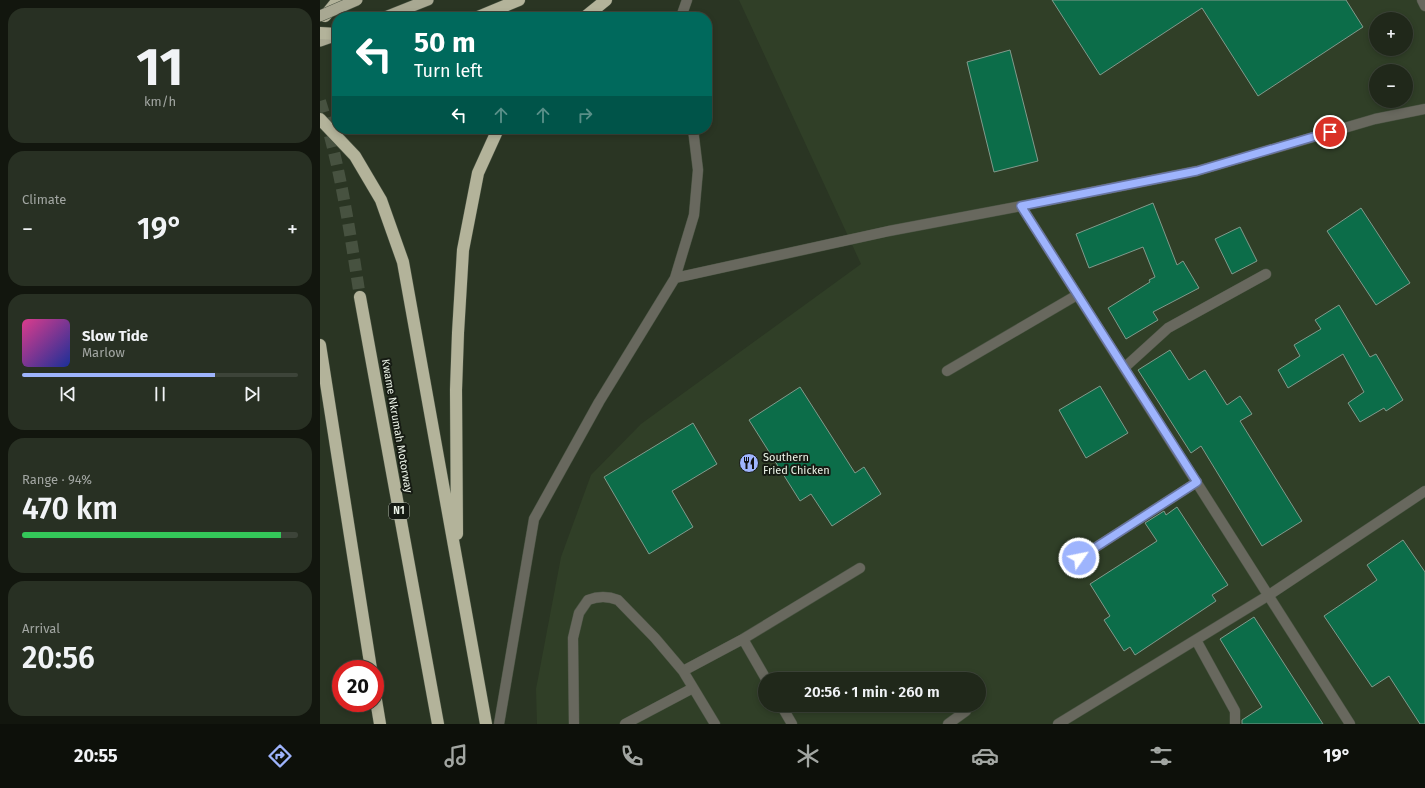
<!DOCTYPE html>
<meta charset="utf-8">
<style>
body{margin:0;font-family:"Fira Sans",sans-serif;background:#283023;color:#f1f3f6;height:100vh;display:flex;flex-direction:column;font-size:15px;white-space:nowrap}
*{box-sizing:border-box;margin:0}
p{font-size:13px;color:#a2a6a2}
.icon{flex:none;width:22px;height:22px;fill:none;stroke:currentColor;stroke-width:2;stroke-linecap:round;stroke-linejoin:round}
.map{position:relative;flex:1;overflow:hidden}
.panel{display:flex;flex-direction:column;gap:8px;padding:8px;background:#12160e;width:320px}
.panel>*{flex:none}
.guide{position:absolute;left:12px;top:12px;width:380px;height:122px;border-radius:16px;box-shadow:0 2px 6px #0003,0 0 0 1px #3d4439;background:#00695c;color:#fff;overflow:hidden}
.fabs{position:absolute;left:1049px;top:12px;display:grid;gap:8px}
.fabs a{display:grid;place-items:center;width:44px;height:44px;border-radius:50%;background:#20281a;box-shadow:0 2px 6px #0003,0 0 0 1px #3d4439;font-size:20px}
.speed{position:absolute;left:12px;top:660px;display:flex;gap:8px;font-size:20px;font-weight:700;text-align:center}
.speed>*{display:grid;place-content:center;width:52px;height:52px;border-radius:50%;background:#20281a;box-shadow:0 2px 6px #0003,0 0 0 1px #3d4439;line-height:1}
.speed .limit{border:6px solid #d22;background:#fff;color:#111}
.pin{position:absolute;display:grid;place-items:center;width:34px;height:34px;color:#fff;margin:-17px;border:2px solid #fff;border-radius:50%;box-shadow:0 1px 4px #0007}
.me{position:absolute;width:44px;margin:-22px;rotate:57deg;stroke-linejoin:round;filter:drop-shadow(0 0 3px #0008)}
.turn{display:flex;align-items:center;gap:14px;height:84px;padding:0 16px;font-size:18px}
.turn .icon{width:52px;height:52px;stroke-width:2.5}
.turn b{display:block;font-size:28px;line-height:34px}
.lanes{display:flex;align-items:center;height:38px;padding:0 16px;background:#0003;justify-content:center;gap:20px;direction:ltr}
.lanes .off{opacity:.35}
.big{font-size:30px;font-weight:600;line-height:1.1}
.panel .widget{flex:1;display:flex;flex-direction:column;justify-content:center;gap:6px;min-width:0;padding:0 14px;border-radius:16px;background:#283023}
.panel .dial{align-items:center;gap:0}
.dial b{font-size:52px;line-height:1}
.song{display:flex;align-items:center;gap:12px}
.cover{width:48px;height:48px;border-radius:6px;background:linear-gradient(135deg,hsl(330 70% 55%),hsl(230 70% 35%))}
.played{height:4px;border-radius:2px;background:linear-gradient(90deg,#9eb4fd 70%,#3d4439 70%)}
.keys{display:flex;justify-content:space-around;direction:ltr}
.heat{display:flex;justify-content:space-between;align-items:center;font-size:22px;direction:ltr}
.charge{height:6px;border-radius:3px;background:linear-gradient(90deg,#34c759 94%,#3d4439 0)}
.trip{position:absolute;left:438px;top:672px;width:228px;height:40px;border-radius:20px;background:#20281a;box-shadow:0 2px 6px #0003,0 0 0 1px #3d4439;font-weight:600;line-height:40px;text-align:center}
.tabs{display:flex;height:64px;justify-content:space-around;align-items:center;background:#0d100a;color:#a2a6a2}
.tabs .icon{width:28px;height:28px}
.tabs .current{color:#9eb4fd}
.tabs b{font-size:18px;color:#f1f3f6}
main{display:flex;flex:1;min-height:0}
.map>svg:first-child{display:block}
.built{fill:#303f27;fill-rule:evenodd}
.building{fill:#0c6d49;stroke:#819a8c}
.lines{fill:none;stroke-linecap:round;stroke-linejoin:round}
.motorway-tunnel{stroke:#475240;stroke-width:12;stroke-dasharray:12 6;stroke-linecap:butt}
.service-casing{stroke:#495342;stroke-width:11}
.minor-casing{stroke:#495342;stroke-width:11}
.trunk-casing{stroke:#495342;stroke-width:12}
.motorway-casing{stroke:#495342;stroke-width:13}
.service{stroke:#68685e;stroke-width:10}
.minor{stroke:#68685e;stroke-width:10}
.trunk{stroke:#a8a892;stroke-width:11}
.motorway{stroke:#b3b39a;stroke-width:12}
.trunk-bridge-casing{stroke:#495342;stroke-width:12;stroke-linecap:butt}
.trunk-bridge{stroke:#a8a892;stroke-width:11}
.route-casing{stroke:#6775a4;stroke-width:10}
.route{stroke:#9eb4fd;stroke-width:7}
.labels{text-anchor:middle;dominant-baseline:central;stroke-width:4;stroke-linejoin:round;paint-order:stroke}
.shield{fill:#161b13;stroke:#abb2a7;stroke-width:1}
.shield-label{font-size:10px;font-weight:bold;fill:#ebf3e7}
.street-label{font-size:11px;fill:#ebf3e7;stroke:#161b13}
.poi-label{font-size:11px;fill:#ebf3e7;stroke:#161b13;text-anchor:start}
</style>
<main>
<section class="panel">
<div class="widget dial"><b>11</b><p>km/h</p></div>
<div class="widget"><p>Climate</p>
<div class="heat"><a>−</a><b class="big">19°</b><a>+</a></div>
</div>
<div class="widget">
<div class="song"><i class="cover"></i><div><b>Slow Tide</b><p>Marlow</p></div></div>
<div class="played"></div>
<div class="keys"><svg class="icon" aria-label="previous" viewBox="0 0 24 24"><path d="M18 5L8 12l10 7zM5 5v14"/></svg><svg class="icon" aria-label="pause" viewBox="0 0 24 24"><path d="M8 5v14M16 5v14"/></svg><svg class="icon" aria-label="next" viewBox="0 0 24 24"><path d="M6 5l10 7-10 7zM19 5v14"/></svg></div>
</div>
<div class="widget"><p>Range · 94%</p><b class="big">470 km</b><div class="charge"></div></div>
<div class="widget"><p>Arrival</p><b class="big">20:56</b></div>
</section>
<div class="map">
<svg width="1105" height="724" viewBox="0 0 1105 724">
<rect width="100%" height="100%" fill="#2a3523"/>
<path class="built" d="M419 0H1105V724H217L216 689 241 557 271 475 321 424 541 264ZM1056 19H1086V49H1056ZM1056 71H1086V101H1056ZM445 679H659V705H445Z"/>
<path class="building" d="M732 0H1026L1043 27 938 96 882 8 780 75Z
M690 50 718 161 674 172 647 62Z
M833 203 857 265 863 261 879 288 833 312 838 320 806 339 788 308 830 282 829 280 835 277 823 247 769 268 756 234Z
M1041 208 1090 283 1056 305 1007 231Z
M920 227 937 261 912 274 895 239Z
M1019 305 1050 357 1056 354 1083 400 1066 411 1064 408 1040 422 1028 403 1044 392 1023 354 968 388 958 370 980 356 974 345 1001 329 995 320Z
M850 350 869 380 885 370 907 405 920 396 932 414 920 421 982 521 942 546 881 446 871 453 818 370Z
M780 386 808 433 766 458 739 410Z
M480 387 535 473 544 467 561 494 512 526 491 494 480 501 429 420Z
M373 423 397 464 352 491 373 527 329 554 284 477Z
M857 507 908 585 892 595 896 601 815 655 810 647 804 651 784 620 790 616 770 584 837 541 825 523 844 511 846 515Z
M1083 540 1105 572V724H1100L1069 676 1052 687 1004 616 1057 580 1047 565Z
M934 617 1003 724H922V720L942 707 900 639Z"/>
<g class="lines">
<path class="motorway-tunnel" d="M0 101C20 164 30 232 40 297"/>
<defs>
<path id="service" d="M361 17 367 0
M355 278 569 231 701 206 1030 724
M804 368 848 328 946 274
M627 371 757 295
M759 558 877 482
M423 639 446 679
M876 640 915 711V724
M363 671 423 639 540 568
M461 705 472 724
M179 724 214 519 279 402 355 278 374 215 378 170 373 129
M254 724 253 638 259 613 268 600C278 596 288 596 298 600L335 638 363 671 395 724
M305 724 373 688
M628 724 646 711
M738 724 949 595 1105 491"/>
<path id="minor" d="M1102 0 1105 6
M701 206 877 171 1055 119 1105 109"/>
<path id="trunk" d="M65 17 108 0
M0 41 17 35"/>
<path id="motorway" d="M5 16 18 0
M158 17 199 0
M265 17 286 0
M0 33 17 34
M0 119 35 156 61 200 83 262 166 724
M40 297 118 724
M0 345 51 669
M137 534 136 390 138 333 143 250 158 173 178 129
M55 694 60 724"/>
</defs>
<use href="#service" class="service-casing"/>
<use href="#minor" class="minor-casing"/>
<use href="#trunk" class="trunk-casing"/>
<use href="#motorway" class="motorway-casing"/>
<use href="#service" class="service"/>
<use href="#minor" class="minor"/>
<use href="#trunk" class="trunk"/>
<use href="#motorway" class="motorway"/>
<defs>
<path id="trunk-bridge" d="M0 16 37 0"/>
</defs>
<use href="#trunk-bridge" class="trunk-bridge-casing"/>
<use href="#trunk-bridge" class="trunk-bridge"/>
</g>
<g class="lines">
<defs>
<path id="route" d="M759 558 877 482 701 206 877 171 1010 132"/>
</defs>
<use href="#route" class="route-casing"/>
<use href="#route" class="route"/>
</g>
<defs>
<symbol id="restaurant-disc" viewBox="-11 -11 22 22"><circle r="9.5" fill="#9eb4fd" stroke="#161b13"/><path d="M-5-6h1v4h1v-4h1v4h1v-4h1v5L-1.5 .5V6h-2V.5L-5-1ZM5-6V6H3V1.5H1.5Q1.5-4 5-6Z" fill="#111"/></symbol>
</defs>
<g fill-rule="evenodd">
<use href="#restaurant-disc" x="418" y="452" width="22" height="22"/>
</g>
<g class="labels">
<rect class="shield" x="69" y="503" width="20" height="16" rx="3"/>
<g class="shield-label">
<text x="79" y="511">N1</text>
</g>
<g class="street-label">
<text transform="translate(77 426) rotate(80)">Kwame Nkrumah Motorway</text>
</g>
<g class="poi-label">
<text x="443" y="457">Southern<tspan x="443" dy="13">Fried Chicken</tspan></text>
</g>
</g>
</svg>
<div class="fabs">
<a>+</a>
<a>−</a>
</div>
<div class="speed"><div class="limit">20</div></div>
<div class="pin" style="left:1010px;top:132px;background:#d93025"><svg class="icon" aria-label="arrive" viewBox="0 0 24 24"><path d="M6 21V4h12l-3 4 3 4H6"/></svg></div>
<svg class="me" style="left:759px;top:558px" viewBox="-20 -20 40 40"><circle r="17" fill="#9eb4fd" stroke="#fff" stroke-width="3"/><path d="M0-11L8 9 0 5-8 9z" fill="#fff"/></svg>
<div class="trip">20:56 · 1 min · 260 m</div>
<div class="guide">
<div class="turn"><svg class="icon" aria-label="left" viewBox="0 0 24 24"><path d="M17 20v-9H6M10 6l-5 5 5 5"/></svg><div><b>50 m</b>Turn left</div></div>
<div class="lanes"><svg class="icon" aria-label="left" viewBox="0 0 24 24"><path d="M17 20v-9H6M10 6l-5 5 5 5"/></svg><svg class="icon off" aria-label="ahead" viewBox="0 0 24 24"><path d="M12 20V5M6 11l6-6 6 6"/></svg><svg class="icon off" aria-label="ahead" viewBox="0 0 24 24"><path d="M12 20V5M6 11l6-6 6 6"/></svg><svg class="icon off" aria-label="right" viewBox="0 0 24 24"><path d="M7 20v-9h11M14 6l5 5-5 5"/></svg></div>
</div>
</div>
</main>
<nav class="tabs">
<b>20:55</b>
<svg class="icon current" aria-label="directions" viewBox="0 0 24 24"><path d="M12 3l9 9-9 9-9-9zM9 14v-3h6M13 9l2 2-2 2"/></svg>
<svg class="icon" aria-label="music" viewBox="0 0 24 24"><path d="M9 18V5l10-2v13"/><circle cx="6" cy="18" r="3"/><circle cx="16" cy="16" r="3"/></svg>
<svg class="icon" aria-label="phone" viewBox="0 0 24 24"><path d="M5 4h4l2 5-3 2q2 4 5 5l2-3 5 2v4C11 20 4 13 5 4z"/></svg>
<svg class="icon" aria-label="climate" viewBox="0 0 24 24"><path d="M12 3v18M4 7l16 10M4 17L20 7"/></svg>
<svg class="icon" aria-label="car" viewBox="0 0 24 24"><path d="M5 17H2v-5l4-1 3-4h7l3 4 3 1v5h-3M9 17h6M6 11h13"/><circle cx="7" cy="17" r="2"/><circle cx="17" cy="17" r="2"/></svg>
<svg class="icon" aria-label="filters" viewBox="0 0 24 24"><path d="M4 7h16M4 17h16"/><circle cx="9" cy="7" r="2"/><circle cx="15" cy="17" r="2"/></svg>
<b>19°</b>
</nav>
